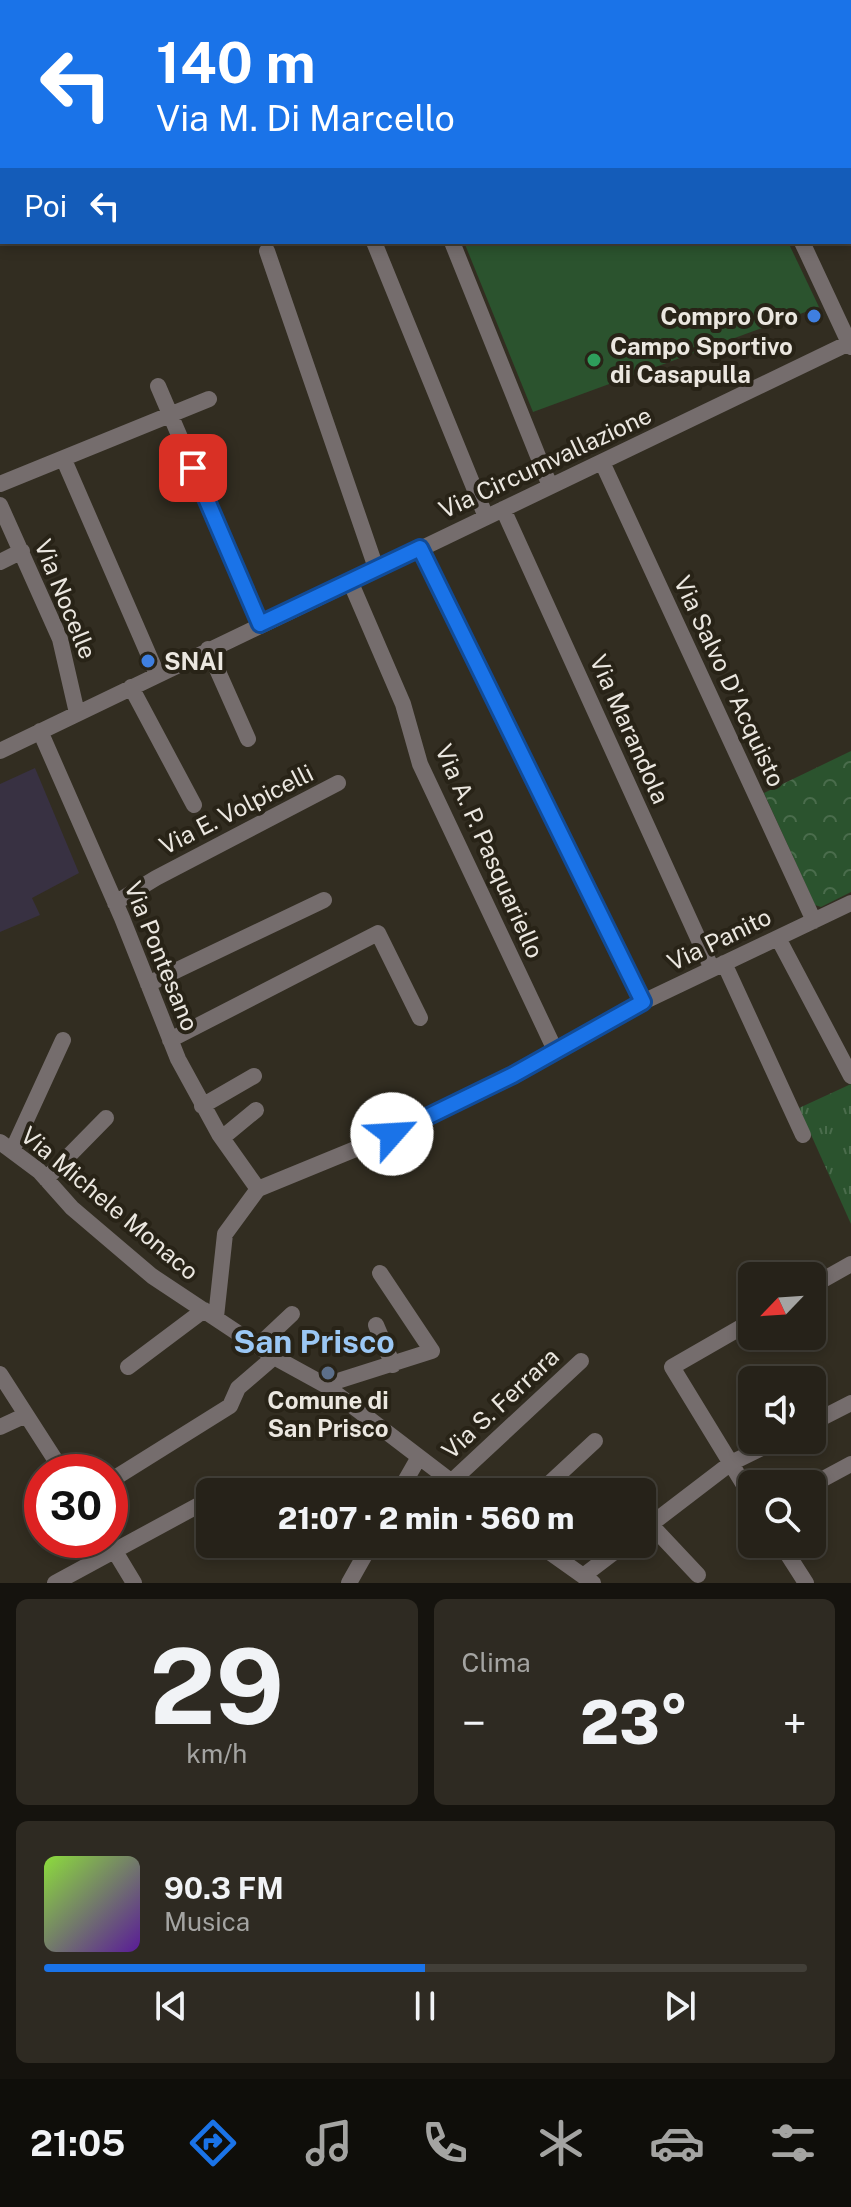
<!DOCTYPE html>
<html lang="it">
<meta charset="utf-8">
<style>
body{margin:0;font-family:"Public Sans",sans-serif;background:#2e2a22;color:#f1f3f6;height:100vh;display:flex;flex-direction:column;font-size:30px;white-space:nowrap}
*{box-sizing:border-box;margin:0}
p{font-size:26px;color:#a4a4a2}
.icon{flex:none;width:44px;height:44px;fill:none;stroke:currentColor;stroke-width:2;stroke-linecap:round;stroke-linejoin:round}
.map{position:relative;height:1583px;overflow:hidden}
.sheet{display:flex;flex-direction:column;gap:16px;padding:16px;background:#15130e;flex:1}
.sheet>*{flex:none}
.guide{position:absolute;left:0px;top:0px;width:852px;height:244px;box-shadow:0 4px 12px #0003,0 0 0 2px #423f38;background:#1a73e8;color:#fff;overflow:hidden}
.needle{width:52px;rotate:245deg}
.controls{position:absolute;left:738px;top:1262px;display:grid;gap:16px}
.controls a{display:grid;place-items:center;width:88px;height:88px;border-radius:12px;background:#262219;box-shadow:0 4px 12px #0003,0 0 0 2px #423f38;font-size:40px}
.speed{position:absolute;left:24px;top:1454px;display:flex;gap:16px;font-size:40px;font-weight:700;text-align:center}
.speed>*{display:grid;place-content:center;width:104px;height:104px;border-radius:50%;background:#262219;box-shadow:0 4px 12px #0003,0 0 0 2px #423f38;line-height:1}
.speed .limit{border:12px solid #d22;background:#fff;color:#111}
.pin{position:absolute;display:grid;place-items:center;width:68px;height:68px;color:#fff;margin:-34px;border-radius:16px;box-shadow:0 4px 12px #0006}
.me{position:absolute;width:88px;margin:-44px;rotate:64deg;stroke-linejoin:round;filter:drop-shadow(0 0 6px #0008)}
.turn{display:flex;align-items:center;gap:28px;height:168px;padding:0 24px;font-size:36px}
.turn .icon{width:104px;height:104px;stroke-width:2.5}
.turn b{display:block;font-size:56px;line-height:68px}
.then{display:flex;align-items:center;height:76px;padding:0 24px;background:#0003;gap:16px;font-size:30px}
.big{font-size:60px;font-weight:800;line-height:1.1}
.sheet .tile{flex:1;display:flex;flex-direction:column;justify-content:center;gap:12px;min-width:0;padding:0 28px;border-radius:12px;background:#2e2a22}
.sheet .dial{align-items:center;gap:0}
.dial b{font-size:104px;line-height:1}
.song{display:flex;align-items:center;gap:24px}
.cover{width:96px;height:96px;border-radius:12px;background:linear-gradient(135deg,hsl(90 70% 55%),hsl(270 70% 35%))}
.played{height:8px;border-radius:4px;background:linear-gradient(90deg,#1a73e8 50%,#423f38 50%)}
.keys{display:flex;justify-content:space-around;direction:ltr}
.heat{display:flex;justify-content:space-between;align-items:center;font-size:44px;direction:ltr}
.sheet .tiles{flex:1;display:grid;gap:16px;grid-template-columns:1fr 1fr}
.tile:last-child{grid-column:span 2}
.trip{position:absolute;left:196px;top:1478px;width:460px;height:80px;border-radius:12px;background:#262219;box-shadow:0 4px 12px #0003,0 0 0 2px #423f38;font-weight:800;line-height:80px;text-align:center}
.menu{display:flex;height:128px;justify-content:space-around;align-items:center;background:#0f0e0a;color:#a4a4a2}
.menu .icon{width:56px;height:56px}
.menu .selected{color:#1a73e8}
.menu b{font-size:36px;color:#f1f3f6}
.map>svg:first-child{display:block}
.education{fill:#383142}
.grass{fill:url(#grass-tufts)}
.forest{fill:url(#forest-crowns)}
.garden{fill:#2b532e}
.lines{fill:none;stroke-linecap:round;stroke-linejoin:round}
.street{stroke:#756d6d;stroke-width:16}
.route-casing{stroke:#114b97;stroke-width:20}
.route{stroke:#1a73e8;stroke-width:14}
.shop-dot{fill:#3f7fe0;stroke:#282317;stroke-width:3}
.leisure-dot{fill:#2e9e5b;stroke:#282317;stroke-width:3}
.service-dot{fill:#5c6f8a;stroke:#282317;stroke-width:3}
.labels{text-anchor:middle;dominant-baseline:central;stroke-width:8;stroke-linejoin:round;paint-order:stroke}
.poi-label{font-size:24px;font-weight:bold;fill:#ebe7e0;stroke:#282317;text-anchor:start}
.street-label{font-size:24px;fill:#ebe7e0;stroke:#282317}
.district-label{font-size:32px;font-weight:bold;fill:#9bc7f4;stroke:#282317}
</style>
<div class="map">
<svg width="851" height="1583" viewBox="0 0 851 1583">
<defs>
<pattern id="grass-tufts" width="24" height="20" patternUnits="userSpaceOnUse" patternTransform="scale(2)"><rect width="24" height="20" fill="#2b532e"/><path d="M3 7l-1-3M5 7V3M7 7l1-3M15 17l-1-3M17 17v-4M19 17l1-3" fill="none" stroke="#4a6c4c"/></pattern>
<pattern id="forest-crowns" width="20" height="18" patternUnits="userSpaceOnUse" patternTransform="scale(2)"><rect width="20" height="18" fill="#2b532e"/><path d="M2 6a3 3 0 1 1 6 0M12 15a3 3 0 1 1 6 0" fill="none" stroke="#4a6c4c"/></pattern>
</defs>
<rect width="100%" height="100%" fill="#322d21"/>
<path class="education" d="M35 768 79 873 32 898 40 915 0 932V784Z"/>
<path class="grass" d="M851 1084V1224L799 1108Z"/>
<path class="forest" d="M851 751V892L821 907 815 905 764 793Z"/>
<path class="garden" d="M552 0H674L675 2H548Z
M464 242H788L819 307 533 412Z"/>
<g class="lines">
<path class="street" d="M689 0 690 2
M850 158 851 157
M374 242 486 517
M452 242 550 486
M802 242 851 347
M267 251 376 568
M158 386 260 624
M64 460 157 674
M602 462 814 921
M0 484 209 399
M0 505 60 639 77 713
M503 509 712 969
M420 548 643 1002
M0 562 22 551
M350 581 403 704 420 764 555 1050
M208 649 248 739
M131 687 194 805
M40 731 122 918 178 1059 219 1134 258 1189
M0 751 851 342
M115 903 156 878 338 783
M778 938 851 1076
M724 963 803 1135
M148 984 324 900
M170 1040 378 933 420 1018
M202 1106 254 1076
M222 1138 256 1110
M0 1142 39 1171 72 1208 152 1276 274 1357 325 1385 465 1492
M12 1151 63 1040
M46 1179 106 1118
M812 1286 851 1264
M216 1317 225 1234 258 1189 392 1134 513 1075 643 1002 851 903
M752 1321 672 1367 752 1498
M376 1325 393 1365
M258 1346 292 1314
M128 1367 204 1310
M0 1374 63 1472
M325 1385 432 1351 380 1273
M812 1423 851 1403
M0 1427 26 1415
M110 1481 230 1406 238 1388 274 1357
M452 1481 581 1361
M812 1485 851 1464
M399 1492 419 1457
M540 1492 595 1441
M651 1525 698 1575
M642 1531 731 1463 778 1440
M108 1540 134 1583
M538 1544 593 1583
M781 1544 806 1583
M583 1576 625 1544
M55 1583 210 1499
M349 1583 371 1544"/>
</g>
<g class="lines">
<defs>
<path id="route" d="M193 468 260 624 420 548 643 1002 513 1075 392 1134"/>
</defs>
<use href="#route" class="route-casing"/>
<use href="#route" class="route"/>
</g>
<g class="shop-dot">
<circle cx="814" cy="316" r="8"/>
<circle cx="148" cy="661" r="8"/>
</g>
<circle class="leisure-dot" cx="594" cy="360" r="8"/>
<circle class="service-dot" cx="328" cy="1373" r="8"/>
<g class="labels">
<g class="poi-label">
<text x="798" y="316" text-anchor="end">Compro Oro</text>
<text x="610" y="346">Campo Sportivo<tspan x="610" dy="28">di Casapulla</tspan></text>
<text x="164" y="661">SNAI</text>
<text x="328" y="1400" text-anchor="middle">Comune di<tspan x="328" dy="28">San Prisco</tspan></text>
</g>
<g class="street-label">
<text transform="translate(545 462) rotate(-25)">Via Circumvallazione</text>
<text transform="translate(66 599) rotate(68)">Via Nocelle</text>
<text transform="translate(730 681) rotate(65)">Via Salvo D'Acquisto</text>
<text transform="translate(630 729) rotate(66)">Via Marandola</text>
<text transform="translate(236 809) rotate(-27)">Via E. Volpicelli</text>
<text transform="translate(490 851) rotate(66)">Via A. P. Pasquariello</text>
<text transform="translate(719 939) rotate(-26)">Via Panito</text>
<text transform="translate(162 956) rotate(68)">Via Pontesano</text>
<text transform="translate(110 1203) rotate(40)">Via Michele Monaco</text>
<text transform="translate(500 1403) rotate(-43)">Via S. Ferrara</text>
</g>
<g class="district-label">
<text x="314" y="1341">San Prisco</text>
</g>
</g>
</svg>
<div class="controls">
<a><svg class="needle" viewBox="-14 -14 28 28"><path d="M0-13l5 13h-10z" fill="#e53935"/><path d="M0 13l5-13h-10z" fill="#a4a4a2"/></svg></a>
<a><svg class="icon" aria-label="sound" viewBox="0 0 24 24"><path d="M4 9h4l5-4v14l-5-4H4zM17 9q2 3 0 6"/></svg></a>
<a><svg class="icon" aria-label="search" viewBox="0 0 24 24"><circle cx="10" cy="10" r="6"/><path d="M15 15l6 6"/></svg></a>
</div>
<div class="speed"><div class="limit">30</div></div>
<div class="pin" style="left:193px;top:468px;background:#d93025"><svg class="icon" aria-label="arrive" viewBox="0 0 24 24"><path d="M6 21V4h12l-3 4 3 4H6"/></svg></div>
<svg class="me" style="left:392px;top:1134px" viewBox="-20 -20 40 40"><circle r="19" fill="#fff"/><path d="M0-13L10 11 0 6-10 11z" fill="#1a73e8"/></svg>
<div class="trip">21:07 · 2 min · 560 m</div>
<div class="guide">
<div class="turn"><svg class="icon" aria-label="left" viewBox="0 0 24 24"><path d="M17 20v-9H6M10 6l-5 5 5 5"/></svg><div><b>140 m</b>Via M. Di Marcello</div></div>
<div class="then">Poi<svg class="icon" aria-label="left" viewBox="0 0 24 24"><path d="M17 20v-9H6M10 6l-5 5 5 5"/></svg></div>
</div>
</div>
<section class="sheet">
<div class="tiles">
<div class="tile dial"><b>29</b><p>km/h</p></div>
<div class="tile"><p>Clima</p>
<div class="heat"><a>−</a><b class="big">23°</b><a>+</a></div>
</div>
<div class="tile">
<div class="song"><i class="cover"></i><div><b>90.3 FM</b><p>Musica</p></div></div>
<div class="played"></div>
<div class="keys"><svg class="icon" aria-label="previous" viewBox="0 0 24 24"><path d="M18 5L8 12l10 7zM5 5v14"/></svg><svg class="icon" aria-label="pause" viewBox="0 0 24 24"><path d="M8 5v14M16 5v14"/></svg><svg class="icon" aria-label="next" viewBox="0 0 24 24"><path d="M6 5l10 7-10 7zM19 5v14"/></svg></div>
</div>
</div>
</section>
<nav class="menu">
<b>21:05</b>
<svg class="icon selected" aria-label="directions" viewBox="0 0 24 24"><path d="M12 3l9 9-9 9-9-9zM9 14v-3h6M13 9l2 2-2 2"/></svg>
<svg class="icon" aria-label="music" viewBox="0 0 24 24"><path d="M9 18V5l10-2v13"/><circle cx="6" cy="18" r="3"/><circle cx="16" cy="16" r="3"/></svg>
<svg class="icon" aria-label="phone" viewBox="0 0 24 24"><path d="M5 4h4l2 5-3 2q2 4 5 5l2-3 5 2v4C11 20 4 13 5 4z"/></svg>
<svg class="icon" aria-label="climate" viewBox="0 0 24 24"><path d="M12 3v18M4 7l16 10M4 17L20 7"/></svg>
<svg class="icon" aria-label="car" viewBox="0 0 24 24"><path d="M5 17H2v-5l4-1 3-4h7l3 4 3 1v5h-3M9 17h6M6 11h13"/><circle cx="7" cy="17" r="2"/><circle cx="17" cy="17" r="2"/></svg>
<svg class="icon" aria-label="filters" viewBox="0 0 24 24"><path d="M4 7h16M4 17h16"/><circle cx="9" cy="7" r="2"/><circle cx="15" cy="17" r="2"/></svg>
</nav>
